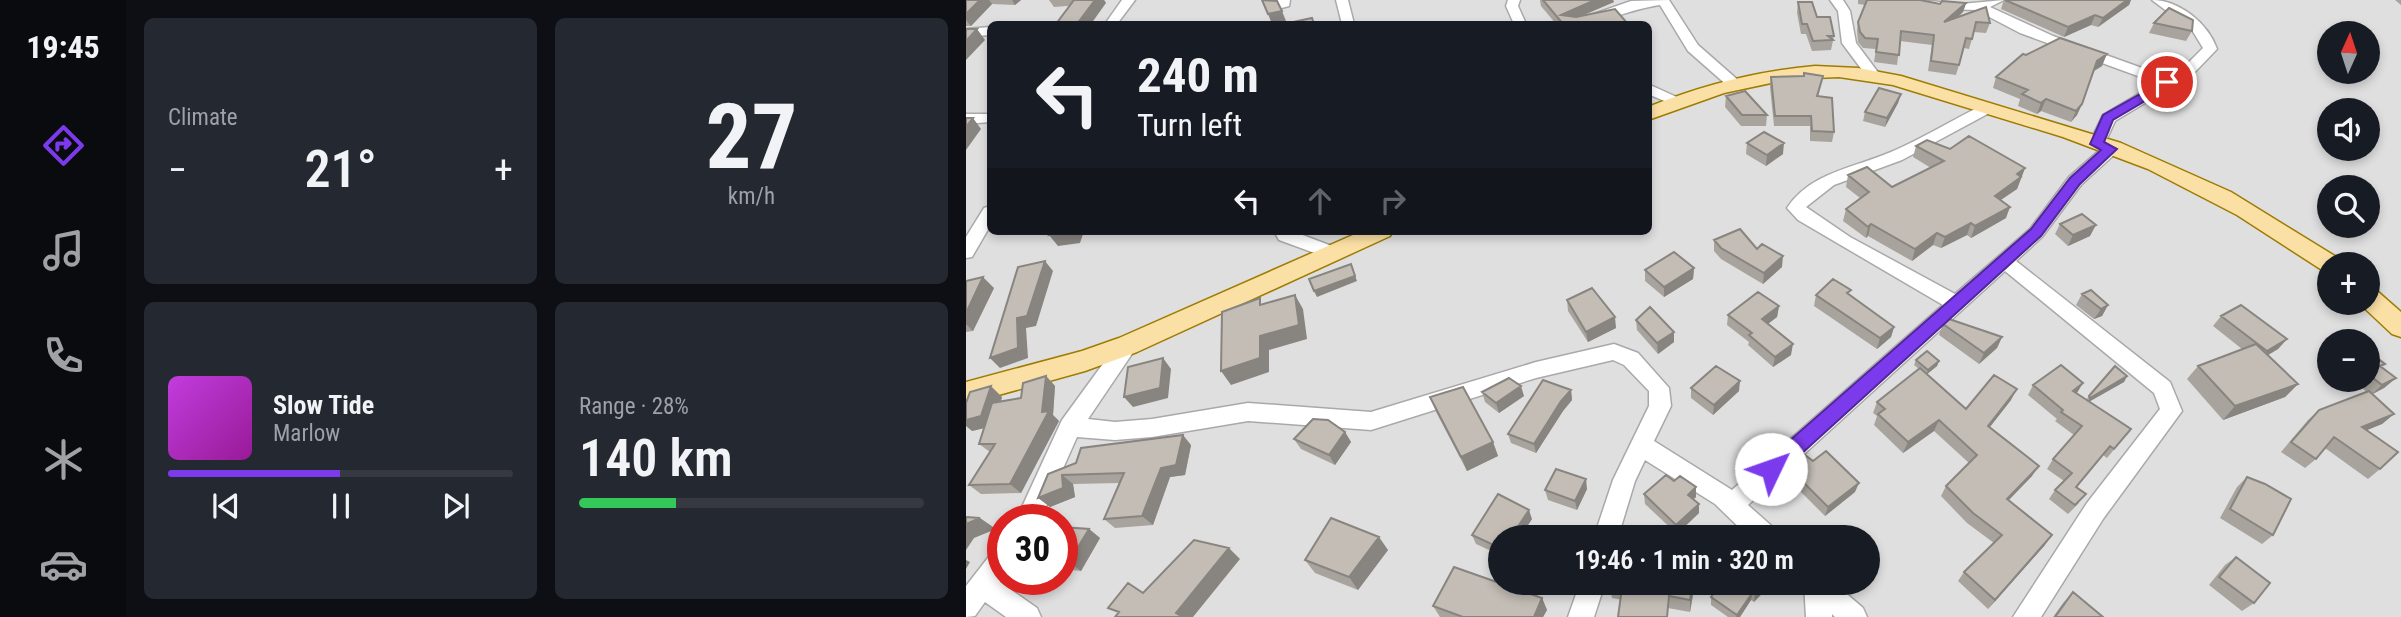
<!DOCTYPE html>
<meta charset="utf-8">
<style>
body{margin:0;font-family:"Roboto Condensed",sans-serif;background:#242831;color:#f1f3f6;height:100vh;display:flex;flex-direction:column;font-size:26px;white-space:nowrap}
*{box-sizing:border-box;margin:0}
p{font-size:23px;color:#9ea1a6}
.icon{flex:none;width:38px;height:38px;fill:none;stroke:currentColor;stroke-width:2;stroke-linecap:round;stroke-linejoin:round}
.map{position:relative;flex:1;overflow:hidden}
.panel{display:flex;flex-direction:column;gap:18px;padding:18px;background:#0d0f14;width:840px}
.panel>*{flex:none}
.banner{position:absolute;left:21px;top:21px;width:665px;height:214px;border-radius:10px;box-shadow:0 4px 10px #0003;background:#171b24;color:#f1f3f6;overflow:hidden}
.needle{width:46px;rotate:3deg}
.tools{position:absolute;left:1351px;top:21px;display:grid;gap:14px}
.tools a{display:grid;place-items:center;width:63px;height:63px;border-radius:50%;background:#171b24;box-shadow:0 4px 10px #0003;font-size:35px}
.speed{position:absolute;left:21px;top:504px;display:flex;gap:14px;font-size:35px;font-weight:700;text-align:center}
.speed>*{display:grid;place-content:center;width:91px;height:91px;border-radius:50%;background:#171b24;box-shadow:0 4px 10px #0003;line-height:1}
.speed .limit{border:10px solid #d22;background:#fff;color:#111}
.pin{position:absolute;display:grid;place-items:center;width:60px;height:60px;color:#fff;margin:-30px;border:4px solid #fff;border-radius:50%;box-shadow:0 2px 7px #0007}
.me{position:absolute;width:77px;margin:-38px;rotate:48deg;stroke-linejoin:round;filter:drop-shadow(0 0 5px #0008)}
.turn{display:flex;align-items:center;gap:24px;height:147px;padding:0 35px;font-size:32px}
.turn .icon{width:91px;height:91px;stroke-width:2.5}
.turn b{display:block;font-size:49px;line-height:60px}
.lanes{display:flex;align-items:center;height:66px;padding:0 35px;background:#0003;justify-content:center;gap:35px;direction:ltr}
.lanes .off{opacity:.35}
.big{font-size:52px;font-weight:600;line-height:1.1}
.panel .tile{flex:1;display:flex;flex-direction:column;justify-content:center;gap:10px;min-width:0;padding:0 24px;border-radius:10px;background:#242831}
.panel .dial{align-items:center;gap:0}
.dial b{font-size:91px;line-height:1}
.song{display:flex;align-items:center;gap:21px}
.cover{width:84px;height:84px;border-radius:10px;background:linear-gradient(135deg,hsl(290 70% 55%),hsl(300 70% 35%))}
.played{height:7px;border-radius:4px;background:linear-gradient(90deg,#7c3aed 50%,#363941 50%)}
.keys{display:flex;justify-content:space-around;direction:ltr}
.heat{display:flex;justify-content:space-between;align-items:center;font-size:38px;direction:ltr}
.charge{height:10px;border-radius:5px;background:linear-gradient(90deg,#34c759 28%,#363941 0)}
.panel .tiles{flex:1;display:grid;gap:18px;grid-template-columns:repeat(2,1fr)}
.trip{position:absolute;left:522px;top:525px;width:392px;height:70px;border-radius:35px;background:#171b24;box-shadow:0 4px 10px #0003;font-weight:600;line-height:70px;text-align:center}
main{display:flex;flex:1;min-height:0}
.tab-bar{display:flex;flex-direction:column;width:126px;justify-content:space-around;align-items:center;background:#090b0e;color:#9ea1a6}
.tab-bar .icon{width:49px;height:49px}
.tab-bar .active{color:#7c3aed}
.tab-bar b{font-size:32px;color:#f1f3f6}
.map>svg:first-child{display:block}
.residential{fill:#e0dfdf;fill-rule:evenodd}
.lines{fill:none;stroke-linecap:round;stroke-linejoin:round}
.minor-casing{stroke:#a9a9a9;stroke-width:3}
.major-casing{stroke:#9e7c02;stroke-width:3}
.minor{fill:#fff;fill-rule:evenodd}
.major{fill:#fbe0a5;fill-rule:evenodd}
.wall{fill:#a8a39c}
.shaded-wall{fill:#88847f}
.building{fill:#c3bdb5;stroke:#88847f;stroke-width:2}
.route{fill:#7c3aed;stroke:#51269a;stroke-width:2}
</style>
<main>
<nav class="tab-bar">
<b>19:45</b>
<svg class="icon active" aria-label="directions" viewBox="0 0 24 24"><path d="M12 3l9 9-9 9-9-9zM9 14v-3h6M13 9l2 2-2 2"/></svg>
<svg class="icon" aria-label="music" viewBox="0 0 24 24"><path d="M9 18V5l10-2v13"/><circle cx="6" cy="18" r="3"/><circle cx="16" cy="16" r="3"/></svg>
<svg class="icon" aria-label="phone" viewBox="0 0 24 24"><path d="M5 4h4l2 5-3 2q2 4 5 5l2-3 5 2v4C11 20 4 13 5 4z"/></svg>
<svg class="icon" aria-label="climate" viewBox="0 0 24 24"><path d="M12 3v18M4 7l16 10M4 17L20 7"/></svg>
<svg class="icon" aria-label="car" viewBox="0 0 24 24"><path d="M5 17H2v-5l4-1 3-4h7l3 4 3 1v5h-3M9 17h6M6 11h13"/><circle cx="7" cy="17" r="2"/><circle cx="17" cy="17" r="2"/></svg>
</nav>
<section class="panel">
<div class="tiles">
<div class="tile"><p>Climate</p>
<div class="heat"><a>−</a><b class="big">21°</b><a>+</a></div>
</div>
<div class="tile dial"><b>27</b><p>km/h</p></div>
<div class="tile">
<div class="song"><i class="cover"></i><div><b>Slow Tide</b><p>Marlow</p></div></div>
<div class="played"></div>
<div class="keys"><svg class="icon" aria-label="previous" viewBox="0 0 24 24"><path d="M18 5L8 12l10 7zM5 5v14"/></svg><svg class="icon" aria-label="pause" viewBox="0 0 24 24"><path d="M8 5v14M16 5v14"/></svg><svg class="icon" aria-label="next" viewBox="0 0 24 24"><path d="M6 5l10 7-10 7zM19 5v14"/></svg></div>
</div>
<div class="tile"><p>Range · 28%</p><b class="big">140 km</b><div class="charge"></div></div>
</div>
</section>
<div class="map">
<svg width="1435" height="617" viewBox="0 0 1435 617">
<rect width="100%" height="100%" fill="#f2f0e9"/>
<path class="residential" d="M0 0H1435V617H0ZM24 24H682V231H24ZM1363 33H1402V72H1363ZM1363 110H1402V149H1363ZM1363 187H1402V226H1363ZM1363 264H1402V303H1363ZM1363 341H1402V380H1363ZM37 520H96V579H37ZM534 537H901V583H534Z"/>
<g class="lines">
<defs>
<path id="minor" d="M156 0H169L151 24H139Z
M312 0H324L323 6 312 9Z
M370 0H382L388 24H376Z
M542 0H554L552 6 560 24H548L540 6Z
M703 0 732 45 773 81V87H763L722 51 694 5C663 9 630 27 599 24L665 1Z
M864 0H877L884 11 890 43 914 75 912 78H902L876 43 872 11Z
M952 0 995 4 1038 0 1024 7 1087 36 1201 77 1217 68 1237 48 1226 30 1186 0C1213 0 1242 23 1251 49L1227 74 1149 121 1137 147 1150 145V153L1115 185 1076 237 1050 261 1204 382 1216 411 1137 519 1075 617H1047L1121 503 1194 409 1188 393 1039 271 782 505 809 529 812 537H783L749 504 679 460 669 481 652 537H628L647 480 683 406V391L658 365 647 360 570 378 405 430 282 421 186 437 149 440 111 437 74 520H50L96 420 155 339H169L172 345 122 419 149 422 186 419 282 403 405 412 570 362 648 344 672 353 703 388 705 406 688 441 766 490 977 305 832 220 821 208C845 172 888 168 925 152 956 139 986 120 1017 105H1027V111L936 160 868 185 840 207 884 237 989 294 1064 229 1103 177 1136 148 1125 147 1123 144 1137 115 1191 83 1054 33 1010 10 977 9Z
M24 27V35L0 37V29Z
M682 84 715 99 717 102 710 106 682 94Z
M0 114H24V122L0 124Z
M24 206V226L6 257 0 258V237L18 208Z
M308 231H326L371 248 374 253 371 258 365 259 313 240Z
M37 546V578L34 582 71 608 75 617H40L19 602 9 616 0 617V586L28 550Z
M614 583H639L628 617H602Z
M838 583H868L897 608 901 617H869L866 614V617H840Z"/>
<path id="major" d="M849 66 892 68 935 76 1155 143 1265 192 1372 258 1376 264H1363V272L1356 270 1271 215 1182 169 1097 137 927 85 873 77 824 79 758 93 682 120V107C736 85 791 71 849 66Z
M396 231H427L424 236 171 352 119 371 0 404V382L116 351 153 338Z
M1402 288 1411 291 1435 312V337L1426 334 1393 303H1402Z"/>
</defs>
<use href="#minor" class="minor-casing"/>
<use href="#major" class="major-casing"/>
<use href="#minor" class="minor"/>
<use href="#major" class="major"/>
</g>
<path class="wall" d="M0 0H55L49 5 26 4 5 26H0Z
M83 0H138L140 3 88 7Z
M574 0H647L648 2 616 16 662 24H590L575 6Z
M892 0H954L974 4 1000 3 997 12 992 17 1024 23 1020 33 1008 32 1003 49 998 48 990 75 962 71 966 45 934 41 931 65 908 62 910 49 897 48 892 42 891 31 892 22 899 5 892 4Z
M1038 0H1165L1163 5 1132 27 1125 25 1098 37 1035 9Z
M1429 0H1435V5Z
M832 2 851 17 868 36 865 50 846 51 840 34H835L831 13Z
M1188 23 1226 31 1220 41 1183 33Z
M1060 55 1136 66 1128 71 1116 104 1111 115 1105 122 1075 111 1071 114 1052 106 1054 99 1027 88 1030 77Z
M838 73 855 85 852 97 868 132 866 142 844 141V126H808L804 87 805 77 837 76Z
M935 94 932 103 919 127 897 121 899 112Z
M760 96 801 115 800 126H775L759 107Z
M781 143 817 154 800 166 780 154Z
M950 146 984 149 1059 168 1051 189 1035 200 1040 218 1005 238 1001 235 975 248 967 245 946 261 902 236 900 238 877 221 880 209 894 198 880 187 882 175 926 187 965 168 947 157Z
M1094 224 1124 236 1102 246 1089 234Z
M748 240 791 249 816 267 797 284 755 259 748 251Z
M728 268 727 279 698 297 679 281V270Z
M0 281 28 288 7 331 0 332Z
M1116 294 1142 305 1136 316 1128 319 1110 305Z
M850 295 928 327 925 337 911 349 848 306Z
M601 300 650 328 622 342 602 311Z
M813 306 811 317 802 324 825 355 807 367 782 345 783 342 761 325 762 315Z
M1255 316 1321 339 1312 349 1302 355 1332 384 1319 397 1257 420 1221 379 1232 366 1276 349 1247 326Z
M670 320 708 342 692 354 671 330Z
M977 324 1036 337 1031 348 1013 364 973 335Z
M1402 357 1430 378 1418 388 1406 394 1428 414 1416 424 1401 430 1414 469 1402 479 1359 448 1350 459 1339 468 1315 452 1342 420 1353 410 1401 392 1385 380H1402Z
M950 360 973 361 971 366 961 374 1000 409 1045 400 1023 428 1066 476 1042 501 1079 545 1022 609 992 581 998 572 1028 543 1001 523 975 496 980 486 1003 463 968 431 937 453 908 425 911 416 907 413 911 402 953 369 948 365Z
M80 376 89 386 87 415 93 421 55 493 15 494 3 485 24 452 13 444 18 428 6 431 36 397 35 402 55 398Z
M1161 376 1158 382 1123 401 1165 429 1141 458 1137 455 1111 487 1113 503 1102 514 1083 499 1089 490 1098 481 1081 469 1087 459 1108 435 1089 421 1091 419 1062 395 1067 385 1110 393 1120 400 1123 396Z
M725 388 773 391 747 415 725 398Z
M605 390 606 400 597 411 570 453 545 443 542 434Z
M516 392 558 396 533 413 519 402Z
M464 397 527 442 532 456 501 471 470 412Z
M379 432 385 442 369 465 335 449 328 439Z
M225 445 219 475 204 477 187 525 149 528 138 519 153 483 107 484 109 497 84 507 82 474Z
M827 459 889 492 859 516 826 483 829 473 825 469Z
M1281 477 1307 535 1296 544 1254 518 1271 487Z
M708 481 730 487V497L728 499 733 504V513L711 534 679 504 678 494Z
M621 489 611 510 582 500 579 490Z
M566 519 554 537H534V555L510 544 506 535Z
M96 527 123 529 134 538 115 571 96 569Z
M422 550 392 590 349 573 339 560Z
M1270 557 1288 603 1276 611 1243 585 1259 565Z
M644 583H729L724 612 646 598 644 586Z
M756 583H806L788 602 785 600 774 617H762L745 605V597Z
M1107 592 1137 617H1087L1097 603Z
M576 598 581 610 577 617H474L467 606Z"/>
<path class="shaded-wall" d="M14 0H23L26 4 5 26 0 20V14Z
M46 0H55L49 5Z
M129 0H138L140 3 125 24H111Z
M629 0H647L648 2 596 24 595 15Z
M1161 0H1165L1163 5 1132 27 1137 18Z
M1000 3 997 12 976 31 978 22Z
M316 11 320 21 306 24 302 14Z
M1129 15 1125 25 1098 37 1102 27Z
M11 29 19 40 0 60V41Z
M1141 54 1136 66 1126 72 1131 61Z
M935 94 932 103 919 127 921 118Z
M1080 99 1075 111 1071 114 1075 103Z
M1116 104 1111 115 1105 122 1110 111Z
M7 118 15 129 0 150V127Z
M818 143 817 154 800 166 801 155Z
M1059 168 1051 189 1024 207 1029 196 1051 174Z
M1044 207 1040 218 1005 238 1009 226Z
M1005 223 1001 235 975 248 979 237Z
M905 224 902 236 900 238 902 227Z
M1130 225 1124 236 1102 246 1107 235Z
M105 231H118L114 243 92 246 83 235Z
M971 233 967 245 946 261 949 249Z
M817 256 816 267 797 284 798 273Z
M79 261 87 271 70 326 60 328 62 358 34 368 24 358 51 318Z
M385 264 391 281 351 297 348 291Z
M728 268 727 279 698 297V287Z
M17 277 28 288 7 331 0 324V313Z
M329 295 337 309 341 339 303 350V372L265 385 255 371 294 336Z
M1142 305 1136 316 1128 319 1135 309Z
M813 306 811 317 795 329 796 319Z
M649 317 650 328 622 342 620 332Z
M928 327 925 337 911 349 914 338Z
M708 332V342L692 354 691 343Z
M1036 337 1031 348 1013 364 1018 353Z
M1321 339 1312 349 1292 361 1301 351Z
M827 344 825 355 807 367 809 357Z
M197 358 205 369 202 398 167 407 158 397Z
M973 361 971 366 960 375 962 370Z
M80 376 89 386 87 415 93 421 55 493 44 484 76 412Z
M1161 376 1158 382 1121 403 1124 398Z
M1430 378 1418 388 1405 395 1416 385Z
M774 381 773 391 747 415 748 405Z
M1117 383 1111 393 1101 401 1107 391Z
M1332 384 1319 397 1257 420 1269 406Z
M25 386 36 397 27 426 6 431 0 426V420Z
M555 386 558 396 533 413 530 403Z
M1051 389 1045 400 1016 437 1022 426Z
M605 390 606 400 597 411 570 453 568 444 595 401Z
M1428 414 1416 424 1384 437 1396 427Z
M973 420 968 431 937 453 942 442Z
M379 432 385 442 369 465 363 455Z
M217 435 225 445 219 475 204 477 187 525 176 516 195 468Z
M527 442 532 456 501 471 495 457Z
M1073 466 1066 476 1034 509 1041 499Z
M96 475 107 484 109 497 84 507 72 498Z
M620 479 621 489 611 510 609 501Z
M893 483 889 492 859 516 862 507Z
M730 487V497L722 504V495Z
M733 504V513L711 534 710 525Z
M563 510 566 519 554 537H545Z
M14 518 30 529 8 538 0 550V524Z
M123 529 134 538 115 571 103 562Z
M1086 535 1079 545 1022 609 1029 600Z
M413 537 422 550 392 590 383 577Z
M263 548 274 559 227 617H215L210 613Z
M0 560 4 562 0 569Z
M727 583H729L724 612V600Z
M800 583H806L788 602 789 594Z
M787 592 785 600 774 617H770L771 615Z
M576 598 581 610 577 617H568Z"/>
<path class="building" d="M0 0H14L0 14Z
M108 0H129L111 24H90Z
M296 0 311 1 316 11 302 14Z
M577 0H629L595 15 610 17 649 9 662 24H597Z
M901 0H954L974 4 976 1 1000 3 978 22 1020 7 1024 23 1010 22 1006 39 1000 38 993 65 965 61 968 35 935 31 933 55 910 52 912 39 899 38 894 32 892 22Z
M1039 0H1161L1137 18 1129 15 1102 27Z
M832 2H846L851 17H864L868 36H862L867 40 847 41 841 24H836Z
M1203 8 1227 20 1226 31 1188 23Z
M346 18 348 24H318Z
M0 29H11L0 41Z
M1094 38 1141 54 1131 61 1116 104 1110 111 1080 99 1075 103 1056 94 1062 90 1030 77 1057 54 1060 55Z
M838 73 857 76 851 96 866 98 868 132 846 131 845 116H809L805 77 838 76Z
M913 88 935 94 921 118 899 112Z
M779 91 801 115H776L760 96Z
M0 118H7L0 127Z
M798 132 818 143 801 155 781 143Z
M1003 136 1059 168 1051 174 1055 177 1029 196 1044 207 1009 226 1005 223 979 237 971 233 949 249 905 224 902 227 880 209 903 192 882 175 901 167 926 187 978 161 950 146 961 140 984 149Z
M1116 214 1130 225 1107 235 1094 224Z
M774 229 791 249 796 244 817 256 798 273 755 248 748 240Z
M85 231H105V232L83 235Z
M708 252 728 268 698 287 679 270Z
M79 261 61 316 51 318 52 348 24 358 52 267Z
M385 264 389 276 348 291 343 279Z
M17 277 0 313V281Z
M867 279 885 290 881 293 928 327 914 338 850 295Z
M626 288 649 317 620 332 601 300Z
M1125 290 1142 305 1135 309 1116 294Z
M792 292 813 306 796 319 827 344 809 357 783 335 786 333 762 315Z
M329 295 333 325 294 336V358L255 371 256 312 294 298V305Z
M1275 305 1321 339 1301 351 1255 316Z
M684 307 708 332 691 343 670 320Z
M983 319 1036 337 1018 353 977 324Z
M1290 344 1332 384 1269 406 1232 366Z
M961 351 973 361 962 370 950 360Z
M1406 354 1419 364 1414 366 1430 378 1416 385 1402 374V357Z
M197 358 194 388 158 397 162 367Z
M1095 365 1117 383 1107 391 1165 429 1148 449 1144 446 1110 487 1120 494 1109 505 1089 490 1106 473 1087 459 1116 426 1095 412 1097 410 1067 385Z
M750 366 774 381 748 405 725 388Z
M1149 366 1161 376 1124 398 1123 396Z
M954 368 1000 409 1028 375 1051 389 1022 426 1073 466 1041 499 1086 535 1029 600 998 572 1036 535 1007 513 980 486 1011 455 973 420 942 442 912 414 919 409 911 402Z
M80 376 76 412 83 411 44 484 3 485 29 444H13L26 403 55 398 57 383Z
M543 378 555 386 530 403 516 392Z
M577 380 605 390 595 401 568 444 542 434Z
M25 386 15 416 0 420V403L4 392Z
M497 387 527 442 495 457 464 397Z
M1403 391 1428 414 1396 427 1432 452 1414 469 1368 437 1350 459 1325 442 1353 410Z
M347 419 362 420 379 432 363 455 328 439Z
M217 435 210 465 195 468 176 516 138 519 158 473 96 475 97 488 72 498 82 474 110 463 115 448Z
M860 451 893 483 862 507 828 473 836 468 827 459 835 452 847 461Z
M590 469 620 479 609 501 579 490Z
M700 475 708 481 714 476 730 487 722 495 733 504 710 525 678 494Z
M1281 477 1299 484 1325 499 1307 535 1264 509Z
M532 494 563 510 545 537H534V548L506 535Z
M0 517 14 518 0 524Z
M365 518 413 537 383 577 339 560Z
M96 527 123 529 103 562H96Z
M769 533 774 537H765Z
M228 540 263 548 210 613 217 617H149L153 612 142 608 162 583 177 593Z
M1270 557 1304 583 1288 603 1253 577Z
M488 567 576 598 568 617H497L467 606Z
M644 583H727L724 600 703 596 701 617H652L656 588 644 586Z
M756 583H800L789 594 787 592 771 615 745 597Z
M1107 592 1137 617H1089Z"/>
<path class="route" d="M1201 79 1207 82 1206 85 1147 120 1138 142 1151 149 1114 184 1075 236 812 475H798L796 469 798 463 1065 229 1104 178 1135 150 1124 144 1137 115Z"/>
</svg>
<div class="tools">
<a><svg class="needle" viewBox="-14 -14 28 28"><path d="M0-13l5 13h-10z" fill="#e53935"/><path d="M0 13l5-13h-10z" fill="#9ea1a6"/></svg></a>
<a><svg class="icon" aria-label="sound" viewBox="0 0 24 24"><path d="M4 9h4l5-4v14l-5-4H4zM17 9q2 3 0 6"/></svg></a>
<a><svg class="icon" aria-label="search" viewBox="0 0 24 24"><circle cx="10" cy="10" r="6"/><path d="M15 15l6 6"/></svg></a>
<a>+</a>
<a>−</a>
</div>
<div class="speed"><div class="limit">30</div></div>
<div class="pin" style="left:1201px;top:82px;background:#d93025"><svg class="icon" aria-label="arrive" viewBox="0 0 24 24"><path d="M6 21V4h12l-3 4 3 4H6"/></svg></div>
<svg class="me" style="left:805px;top:469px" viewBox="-20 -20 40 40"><circle r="19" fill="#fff"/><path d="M0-13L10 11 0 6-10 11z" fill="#7c3aed"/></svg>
<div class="trip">19:46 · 1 min · 320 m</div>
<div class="banner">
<div class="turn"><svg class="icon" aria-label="left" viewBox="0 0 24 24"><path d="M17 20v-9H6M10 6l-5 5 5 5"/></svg><div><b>240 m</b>Turn left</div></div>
<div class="lanes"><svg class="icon" aria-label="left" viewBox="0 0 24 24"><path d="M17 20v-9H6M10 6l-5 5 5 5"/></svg><svg class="icon off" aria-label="ahead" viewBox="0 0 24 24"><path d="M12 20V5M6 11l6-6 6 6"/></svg><svg class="icon off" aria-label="right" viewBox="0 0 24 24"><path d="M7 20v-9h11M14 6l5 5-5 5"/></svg></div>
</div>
</div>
</main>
